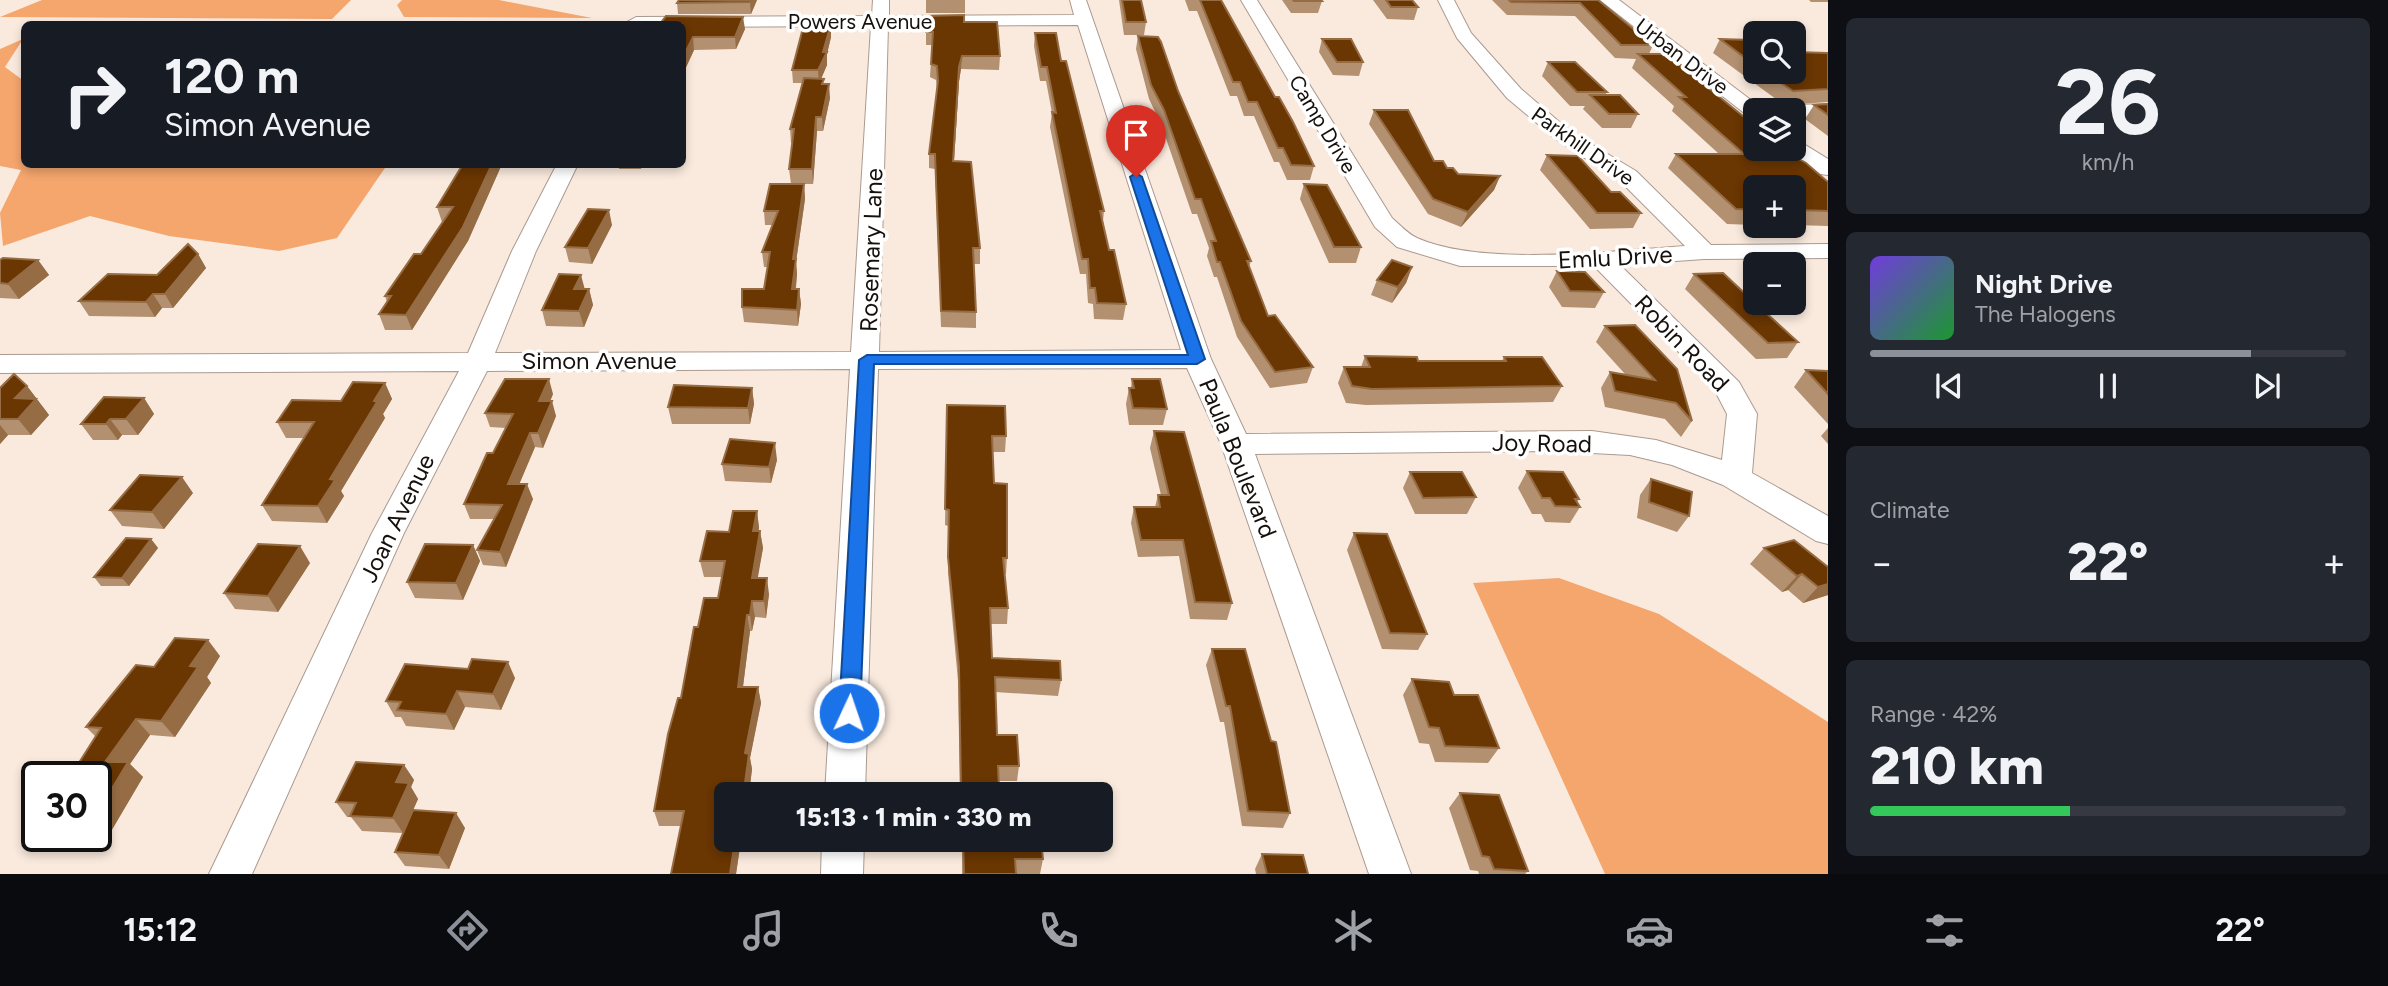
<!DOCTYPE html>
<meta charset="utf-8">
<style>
body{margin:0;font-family:Figtree,sans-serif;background:#242831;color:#f1f3f6;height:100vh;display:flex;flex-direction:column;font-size:26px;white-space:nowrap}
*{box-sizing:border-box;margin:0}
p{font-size:23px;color:#9ea1a6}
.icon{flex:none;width:38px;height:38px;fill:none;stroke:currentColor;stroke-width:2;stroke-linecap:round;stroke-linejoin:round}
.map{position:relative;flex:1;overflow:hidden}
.panel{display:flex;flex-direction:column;gap:18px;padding:18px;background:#0d0f14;width:560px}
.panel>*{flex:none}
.top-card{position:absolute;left:21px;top:21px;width:665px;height:147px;border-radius:10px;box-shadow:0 4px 10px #0003;background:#171b24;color:#f1f3f6;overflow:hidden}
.fabs{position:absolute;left:1743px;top:21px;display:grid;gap:14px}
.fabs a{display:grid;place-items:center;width:63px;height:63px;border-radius:10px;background:#171b24;box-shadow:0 4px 10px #0003;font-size:35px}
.speed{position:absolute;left:21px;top:761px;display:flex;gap:14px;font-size:35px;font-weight:700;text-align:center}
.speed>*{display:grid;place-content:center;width:91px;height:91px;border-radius:50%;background:#171b24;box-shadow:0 4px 10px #0003;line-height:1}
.speed .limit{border:4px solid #111;border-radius:10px;background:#fff;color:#111}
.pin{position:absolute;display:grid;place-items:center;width:60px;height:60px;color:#fff;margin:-72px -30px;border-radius:50% 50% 50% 0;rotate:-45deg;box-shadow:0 0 7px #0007}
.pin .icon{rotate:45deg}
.me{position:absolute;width:77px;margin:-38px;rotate:3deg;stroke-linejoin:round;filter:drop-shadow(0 0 5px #0008)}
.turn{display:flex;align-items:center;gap:24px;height:147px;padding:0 28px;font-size:32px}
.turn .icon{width:91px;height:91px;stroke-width:2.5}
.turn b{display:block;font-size:49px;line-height:60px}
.big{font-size:52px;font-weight:800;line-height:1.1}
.panel .tile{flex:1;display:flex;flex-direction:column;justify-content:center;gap:10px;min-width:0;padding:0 24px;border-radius:10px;background:#242831}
.panel .dial{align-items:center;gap:0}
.dial b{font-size:91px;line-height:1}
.song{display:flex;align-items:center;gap:21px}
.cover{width:84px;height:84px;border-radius:10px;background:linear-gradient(135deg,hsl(260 70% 55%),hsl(130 70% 35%))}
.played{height:7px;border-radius:4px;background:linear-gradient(90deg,#8c9099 80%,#363941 80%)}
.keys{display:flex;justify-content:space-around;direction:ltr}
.heat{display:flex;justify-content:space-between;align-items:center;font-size:38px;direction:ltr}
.charge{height:10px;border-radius:5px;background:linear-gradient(90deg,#34c759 42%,#363941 0)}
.trip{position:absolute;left:714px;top:782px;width:399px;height:70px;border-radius:10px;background:#171b24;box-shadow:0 4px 10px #0003;font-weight:800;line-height:70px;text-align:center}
.tabs{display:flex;height:112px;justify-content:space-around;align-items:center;background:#090b0e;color:#9ea1a6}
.tabs .icon{width:49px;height:49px}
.tabs .selected{color:#8c9099}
.tabs b{font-size:32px;color:#f1f3f6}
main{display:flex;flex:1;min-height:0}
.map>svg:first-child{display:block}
.forest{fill:#f4a66d}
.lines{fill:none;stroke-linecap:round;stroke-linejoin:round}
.minor-casing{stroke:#aa9a90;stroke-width:2}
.minor{fill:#fff;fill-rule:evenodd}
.wall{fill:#b29070}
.shaded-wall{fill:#956c44}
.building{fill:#6a3602;stroke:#956c44;stroke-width:2}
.route{fill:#1a73e8;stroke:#114b97;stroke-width:2}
.labels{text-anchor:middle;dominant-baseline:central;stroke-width:7;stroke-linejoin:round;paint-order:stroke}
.far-street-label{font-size:21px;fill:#16100d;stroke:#fff}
.street-label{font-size:24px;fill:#16100d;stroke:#fff}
</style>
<main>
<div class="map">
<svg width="1828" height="874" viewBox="0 0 1828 874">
<rect width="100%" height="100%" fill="#faeade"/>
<path class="forest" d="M42 0H351L332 19 0 17Z
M402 0H499L592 18 404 17 397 5Z
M23 39 5 67 24 81V164L387 165 337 238 279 251 169 236 90 216 3 246 0 213 21 170 0 166V49Z
M1559 578 1659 614 1828 722V874H1605L1473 583Z"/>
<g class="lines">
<defs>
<path id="minor" d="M873 0H889V16L1074 15 1070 0H1086L1211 359 1246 434 1592 431 1656 440 1722 460 1727 414 1713 387 1594 266H1460L1397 247 1375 227 1241 0H1257L1392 218C1400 225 1408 234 1417 238 1482 267 1613 251 1685 246L1620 181 1557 140 1507 98 1457 38 1438 0H1454L1471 33 1521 89 1571 132 1636 171 1711 245 1828 244V258L1704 259 1620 265 1739 382 1757 414 1752 473 1828 516V544L1816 541 1723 485 1672 465 1630 455 1553 451 1255 454 1411 874H1369L1221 444 1187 368 878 369 865 794H825L850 369 487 371 404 533 252 874H209L372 533 459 371 0 373V355L468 353 512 251 557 164H578L536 251 495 353 851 352 871 26 682 27 627 22 636 17 872 16ZM1078 25 1181 350 879 352 888 26Z
M1600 0H1619L1764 110H1755V118L1748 116Z
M1828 104V116L1794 117V110H1785L1794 105Z
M1794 138 1828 159V175L1820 174 1787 149H1794Z
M822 840H864L863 874H821Z"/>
</defs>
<use href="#minor" class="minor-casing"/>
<use href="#minor" class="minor"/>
</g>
<path class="wall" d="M757 0 751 14H678L677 3Z
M926 0H965V13H926Z
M1119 0H1141L1146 22 1144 35H1124Z
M1185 0H1221L1314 166 1310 180H1287L1279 162H1274L1254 116H1244L1237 96H1230L1197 11H1189Z
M1282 0H1321L1322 1 1318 13H1291Z
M1373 0H1412L1418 7 1414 20 1387 19Z
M1492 0H1598L1653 45 1649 54 1755 149 1828 182V226L1794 225V187H1755V225L1727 224 1668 168 1676 154H1719L1672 111 1674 106 1632 68 1636 59 1615 58 1575 16 1507 15Z
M1809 0H1828V2H1811Z
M926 16 964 22 1000 56 999 70 961 69 959 81 954 161 980 248V264H974L976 312V328L941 327 935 169 929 168V154L937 88 936 80 930 77 932 45H926Z
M682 24 745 29 736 49 694 50 682 76Z
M831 24V37L827 54V65L821 78 830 98 823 131H817L813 184H791L789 169 792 143H791L790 129 802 83H793L792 70Z
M1035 33 1061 61 1104 211 1103 221 1109 250 1126 304 1123 320 1094 319 1093 304 1088 303 1086 274H1080L1050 127 1052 113 1046 81H1040L1034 46Z
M1138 36 1178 91 1251 261 1249 267 1268 316 1313 367 1307 383 1270 388 1237 337 1217 277H1214L1207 256 1209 248 1197 214H1192L1161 124 1149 99 1136 49Z
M1322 39 1363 62 1359 76 1333 75 1319 52Z
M1720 39 1755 43V72H1794L1808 53H1828V102L1784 105 1713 53Z
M1548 62 1607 92 1605 95 1638 114 1631 128H1602L1583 109 1585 106H1570L1542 76Z
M1828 104V136L1805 119 1814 105Z
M1374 110 1434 161 1458 174 1500 176 1494 190 1461 227 1428 214 1369 124Z
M1547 155 1611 192 1641 213 1633 228 1590 229 1540 170Z
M463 164H502L468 241 412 330H385L379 314 387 302 385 296 421 254 442 222 437 207Z
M618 164H643L641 169H619Z
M804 184 805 199 796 262 797 274 796 289H799L801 304 798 326 744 322 742 307 764 289 768 267H764L762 252 773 225H765L764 211Z
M1304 184 1361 247 1356 263H1329L1300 199Z
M612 225 592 264 569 262 565 247Z
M198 254 206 268 173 308H162L155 317 89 316 79 301 157 275Z
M0 260H38L49 275 19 299 0 298Z
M1412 267 1406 283 1392 303 1371 295 1377 280Z
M1557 271 1604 292 1595 308 1562 307 1549 287Z
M1694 274 1798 342 1787 358 1756 359 1685 289Z
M584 289H589L593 305 584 327 546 326 542 310Z
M1605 326 1692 421 1681 437 1665 419 1605 407 1601 388 1610 372 1625 374 1596 342Z
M1365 356 1418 361H1502L1504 357 1562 386 1553 402 1366 405 1346 403 1338 383 1344 367H1361Z
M1806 370 1828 371V424L1794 387Z
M1132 379 1167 409 1163 425H1129L1126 404 1129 388H1131Z
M385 383 392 399 383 414 385 418 341 491 344 496 327 523 272 521 262 505 304 438H286L277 422 341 401Z
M27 386 49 415 31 435H8L0 444V388Z
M752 388 754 404 750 424H672L668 407Z
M553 394 550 401 556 416 543 448 535 447 519 484 533 499 506 567 483 565 477 550 494 519H470L464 504 493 453 506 428 490 427 485 413Z
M144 398 154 414 138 435H122L118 440H93L81 424Z
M947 405 1006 436 1005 452H993L994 483 1007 558 1006 574H1005L1008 608 1007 624H990L992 658 1061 680 1058 696 995 692 997 735 1019 766 1017 781H998V794H960L958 681 948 573V526L945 525Z
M1828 428V444L1821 436Z
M1154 431 1232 603 1227 620 1190 619 1179 556 1138 557 1131 523 1134 507H1155L1158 495H1161L1150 448Z
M777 460 771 483 725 481 722 464Z
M1527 471 1579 499 1577 502 1580 507 1570 523 1545 522 1541 514H1532L1518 488Z
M1410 472 1476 497 1467 514H1415L1403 488Z
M1651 479 1689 516 1677 532 1637 518 1640 495Z
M193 493 164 529 122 526 110 510Z
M757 511 759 528 758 531H760L763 548 757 578 769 594 766 618 755 617 752 631H750L743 687H758L761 703 750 758 752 769 749 794H726V840L740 847 736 874H671L681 826H659L654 811 698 627 718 598 722 577H704L700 561 729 532Z
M1354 533 1427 634 1418 650 1382 649 1347 550Z
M151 539 158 548 129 586H101L94 577Z
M1794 540 1828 595 1803 603 1788 590 1782 592 1750 564 1764 548Z
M473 545 480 561 463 600 415 598 407 582Z
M310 563 278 612 235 609 224 593Z
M1212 649 1290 813 1283 828 1242 826 1224 722H1220L1206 665Z
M220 656 207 677 211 683 175 737 150 735 130 764 143 777 110 833 96 834 95 736 86 727 154 667Z
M515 678 501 710 465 707 454 730 406 726 401 717H395L386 701Z
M1412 679 1499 748 1488 763 1435 762 1429 744 1419 743 1403 695Z
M404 765 414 780 411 787 418 799 413 810 465 828 449 869 405 866 395 852 403 833 362 831 351 817H347L336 802Z
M1460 793 1528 871 1525 874H1479L1478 871 1470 870 1449 808Z
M962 840H1041L1043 859 1040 874H962Z
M1262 854 1308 874H1256L1255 869Z"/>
<path class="shaded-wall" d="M751 0H757L751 14 750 2Z
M743 17 745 29 736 49 735 37Z
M831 24V37L827 54V65L819 84 818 70Z
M693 37 694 50 682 76V59Z
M962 56 961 69 959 81 953 176 959 67Z
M829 84 830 98 823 131 822 117Z
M816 117 817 131 813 184 812 169Z
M492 164H502L468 241 412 330 406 315Z
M1500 176 1494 190 1461 227 1468 212Z
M804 184 805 199 796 262 797 274 794 304 792 289 793 259Z
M609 210 612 225 592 264 588 248Z
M198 254 206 268 173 308 165 294Z
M38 260 49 275 19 299 8 284Z
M1412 267 1406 283 1392 303 1398 287Z
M581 275 585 290 574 289Z
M589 289 593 305 584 327 579 311Z
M799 289 801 304 798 326 797 310Z
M153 294 162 308 155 317 146 302Z
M549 379 553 394 544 416 539 401Z
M385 383 392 399 383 414 385 418 341 491 344 496 327 523 318 506 330 479Z
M27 386 49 415 31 435 18 419 15 398Z
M752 388 754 404 750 424 748 408Z
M144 398 154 414 138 435 126 419Z
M552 401 556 416 543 448 538 433Z
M110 419 122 435 118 440 106 424Z
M0 425 8 435 0 444Z
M530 433 535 447 513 499 508 484Z
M775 443 777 460 771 483 769 467Z
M182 477 193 493 164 529 152 512Z
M527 484 533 499 506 567 500 552Z
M757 511 759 528 756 547 753 531Z
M760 531 763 548 755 594 752 578Z
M151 539 158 548 129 586 122 578Z
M473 545 480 561 463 600 456 583Z
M300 546 310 563 278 612 268 596Z
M1802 574 1788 590 1782 592 1797 576Z
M767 578 769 594 766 618 764 601Z
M1828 584V595L1803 603 1818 587Z
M752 601 755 617 752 631 750 615Z
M747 615 750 631 741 702 738 687Z
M208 640 220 656 207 677 211 683 175 737 161 721 190 666Z
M508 662 515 678 501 710 493 694Z
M758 687 761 703 750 758 752 769 749 794H745L744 790 745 753Z
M457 691 465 707 454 730 446 714Z
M136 719 150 735 130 764 143 777 110 833 96 821V815L105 762Z
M404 765 414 780 411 787 418 799 403 833 393 818 396 782Z
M456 813 465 828 449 869 439 855Z
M735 840H739L740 847 736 874H730Z"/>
<path class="building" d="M679 0H751L750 2 677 3Z
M1122 0H1141L1146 22H1126Z
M1200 0H1221L1275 97H1279L1293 122 1314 166 1291 165 1283 148H1278L1257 102H1248L1240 82H1233Z
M1293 0H1321L1322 1H1294Z
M1386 0H1412L1418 7H1391Z
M1509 0H1598L1653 45H1621L1580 3 1511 2Z
M964 15V22H997L1000 56H962L959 67 953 161 971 162 980 248H973L976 312 941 311 935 154H929L938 81 937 66 931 64 933 32H926V16Z
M666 16 743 17 735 37H693L682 59V24H660Z
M804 24H831L823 52H827L818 70H792Z
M1035 33H1056L1061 61H1066L1104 211H1100L1109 250H1114L1126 304 1097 303 1095 288H1090L1088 259H1082L1052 112 1056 113 1047 67H1041Z
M1138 36 1158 37 1161 42 1178 91 1251 261H1247L1268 316 1275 315 1313 367 1275 372 1241 321 1220 262H1217L1211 241H1216L1201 199H1195L1164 110 1151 85Z
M1322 39H1351L1363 62H1337Z
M1720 39 1751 40 1755 43V65Z
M1794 52 1828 53V89L1793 91 1765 72H1794Z
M1638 54H1667L1755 126V149H1783L1790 154 1806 163 1828 182V211L1794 210V187H1755V210L1736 209 1676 154H1744L1679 97H1686Z
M1548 62H1575L1607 92H1577Z
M804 78 824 79 822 84H829L822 117H816L812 169H789L794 129H790Z
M1590 95H1620L1638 114H1609Z
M1828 104V115L1814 105Z
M1374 110H1408L1434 161H1443L1447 168H1453L1458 174 1500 176 1468 212 1433 199Z
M1547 155 1578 156 1611 192H1620L1641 213H1597Z
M463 164H492L463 227 406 315 379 314 391 296H385L414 254H421L453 207H437Z
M770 184H804L793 259H796L792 289H799L797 310 742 307V289H764L770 252H762L778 211H764Z
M1304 184 1327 185 1361 247H1334Z
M588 209 609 210 588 248 565 247Z
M188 244 198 254 165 294H153L146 302 79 301 108 274 157 275Z
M3 258 38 260 8 284 0 283V260Z
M1392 260 1412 267 1398 287 1377 280Z
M1557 271 1585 272 1604 292 1570 291Z
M1723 273 1755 303 1798 342 1768 343 1694 274Z
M559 274 581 275 574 289H589L579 311 542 310Z
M1635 325 1677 369 1692 421 1676 403 1615 391 1610 372 1655 380 1605 326Z
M1365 356 1417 357 1418 361H1506L1504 357H1542L1562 386 1372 389 1352 386 1344 367H1370Z
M1806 370 1828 371V394Z
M14 374 27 386 15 398 36 399 18 419H0V388Z
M505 379H549L539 401H552L538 433H530L508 484H527L500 552 477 550 502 505 464 504 487 453H493L513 414 485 413Z
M1132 379H1160L1167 409 1133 408 1129 388H1134Z
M353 382 385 383 374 401 377 402 330 479 335 480 318 506 262 505 314 422H277L292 400 341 401Z
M674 385 752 388 748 408 668 407Z
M104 397 144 398 126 419H110L106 424H81Z
M947 405 1005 406 1006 436H992L994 483 1007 484V558H1003L1008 608H990L992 658 1060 661 1061 680 995 677 997 735H1017L1019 766H998L999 789H961L959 666 948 557 949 510 945 509Z
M1154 431 1184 432 1232 603 1195 602 1183 540H1141L1134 507H1160L1158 495H1169Z
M730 439 775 443 769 467 722 464Z
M1527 471 1563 472 1579 499H1575L1580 507 1555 506 1550 498H1542Z
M1410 472H1462L1476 497 1423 498Z
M140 475 182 477 152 512 110 510Z
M1651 479 1692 492 1689 516 1649 502Z
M733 511H757L753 531H760L752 578H767L764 601H752L750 615H747L738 687H758L745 753 749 754 744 790H735V794H726V840H735L730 874H671L684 811H654L668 734 678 698H681L694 627H698L704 598H718L725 561H700L707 531 729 532Z
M1354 533 1387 534 1427 634 1390 633Z
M126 538 151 539 122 578 94 577Z
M1794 540 1828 567V584L1818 587 1802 574 1797 576 1764 548Z
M258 544 300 546 268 596 224 593Z
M425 544 473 545 456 583 407 582Z
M175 638 208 640 190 666 198 667 161 721 136 719 105 762H128L96 815V777H70L101 728 86 727 136 665 154 667Z
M1212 649H1245L1271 741 1276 742 1290 813 1248 811 1230 706H1226Z
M472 659 508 662 493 694 457 691 446 714 397 710 401 702 386 701 405 664 468 669Z
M1412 679 1449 682 1454 695H1478L1499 748 1445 746 1439 728 1429 727Z
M356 762 404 765 396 782 409 783 393 818 350 816 356 803 336 802Z
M1460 793 1499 795 1528 871 1494 869 1489 857 1482 856Z
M413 810 456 813 439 855 395 852Z
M963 840H1041L1043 859H1015L1016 874H964Z
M1262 854 1303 855 1308 874H1267Z"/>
<path class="route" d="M1136 173 1142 177 1205 359 1197 364H874L860 713 857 719 849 722 842 719 839 713 859 360 867 355H1188L1130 177Z"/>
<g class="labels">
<g class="far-street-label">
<text x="860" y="21">Powers Avenue</text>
<text transform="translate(1682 56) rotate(37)">Urban Drive</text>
<text transform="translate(1323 124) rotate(59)">Camp Drive</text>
<text transform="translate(1583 146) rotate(35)">Parkhill Drive</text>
</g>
<g class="street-label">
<text transform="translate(871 250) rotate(-88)">Rosemary Lane</text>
<text transform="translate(1615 257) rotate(-3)">Emlu Drive</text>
<text transform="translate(1682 343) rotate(46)">Robin Road</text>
<text x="599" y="360">Simon Avenue</text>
<text transform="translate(1542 443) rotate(1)">Joy Road</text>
<text transform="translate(1238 458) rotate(68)">Paula Boulevard</text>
<text transform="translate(397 518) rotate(-64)">Joan Avenue</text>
</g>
</g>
</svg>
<div class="fabs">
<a><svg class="icon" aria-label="search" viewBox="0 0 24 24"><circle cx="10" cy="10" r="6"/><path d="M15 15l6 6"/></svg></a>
<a><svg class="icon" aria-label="layers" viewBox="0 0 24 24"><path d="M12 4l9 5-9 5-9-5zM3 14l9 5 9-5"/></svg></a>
<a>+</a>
<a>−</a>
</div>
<div class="speed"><div class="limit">30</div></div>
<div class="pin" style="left:1136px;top:177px;background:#d93025"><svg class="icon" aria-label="arrive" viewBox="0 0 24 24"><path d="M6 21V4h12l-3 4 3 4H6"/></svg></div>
<svg class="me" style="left:849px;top:713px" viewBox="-20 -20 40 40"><circle r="17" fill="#1a73e8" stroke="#fff" stroke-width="3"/><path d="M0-11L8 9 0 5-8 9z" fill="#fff"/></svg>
<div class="trip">15:13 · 1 min · 330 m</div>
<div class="top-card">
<div class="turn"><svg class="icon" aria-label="right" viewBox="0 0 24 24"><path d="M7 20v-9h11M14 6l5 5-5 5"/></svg><div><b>120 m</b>Simon Avenue</div></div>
</div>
</div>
<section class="panel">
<div class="tile dial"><b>26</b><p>km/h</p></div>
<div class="tile">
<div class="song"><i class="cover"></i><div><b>Night Drive</b><p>The Halogens</p></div></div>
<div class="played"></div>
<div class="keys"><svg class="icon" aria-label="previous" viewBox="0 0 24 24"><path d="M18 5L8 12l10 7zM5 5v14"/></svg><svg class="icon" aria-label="pause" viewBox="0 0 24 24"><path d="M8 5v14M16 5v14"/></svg><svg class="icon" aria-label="next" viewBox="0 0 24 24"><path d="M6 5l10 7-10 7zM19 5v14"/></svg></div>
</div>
<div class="tile"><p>Climate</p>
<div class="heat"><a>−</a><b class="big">22°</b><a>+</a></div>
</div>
<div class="tile"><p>Range · 42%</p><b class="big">210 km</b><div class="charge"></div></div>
</section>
</main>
<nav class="tabs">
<b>15:12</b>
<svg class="icon selected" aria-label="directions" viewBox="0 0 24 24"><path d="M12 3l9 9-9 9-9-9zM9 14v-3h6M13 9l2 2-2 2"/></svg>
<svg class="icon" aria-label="music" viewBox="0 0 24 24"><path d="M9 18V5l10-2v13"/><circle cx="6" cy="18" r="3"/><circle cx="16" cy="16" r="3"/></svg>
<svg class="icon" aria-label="phone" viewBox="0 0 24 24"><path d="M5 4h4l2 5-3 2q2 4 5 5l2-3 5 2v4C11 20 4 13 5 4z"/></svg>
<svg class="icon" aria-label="climate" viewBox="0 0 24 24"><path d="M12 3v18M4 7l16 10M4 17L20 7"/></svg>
<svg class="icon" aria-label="car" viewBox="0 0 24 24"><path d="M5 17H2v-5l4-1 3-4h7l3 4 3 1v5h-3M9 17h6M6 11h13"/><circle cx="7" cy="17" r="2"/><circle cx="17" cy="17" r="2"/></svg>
<svg class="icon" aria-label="filters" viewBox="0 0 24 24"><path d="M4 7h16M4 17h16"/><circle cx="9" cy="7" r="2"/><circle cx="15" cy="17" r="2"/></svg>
<b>22°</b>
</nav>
